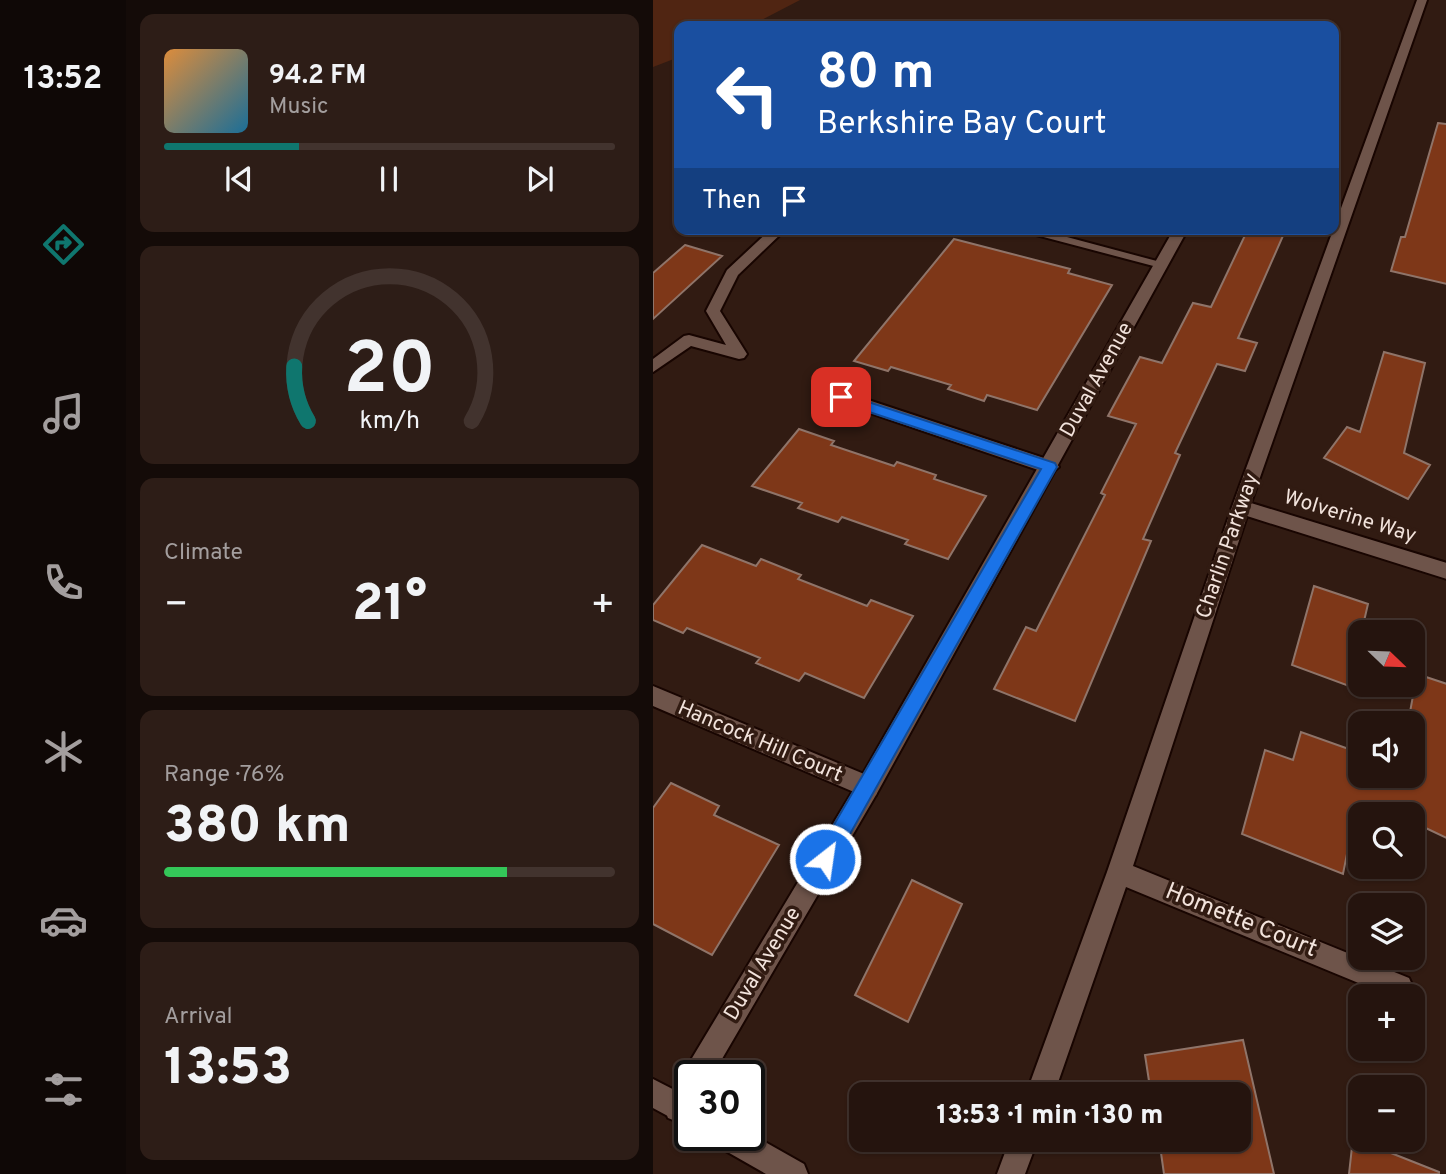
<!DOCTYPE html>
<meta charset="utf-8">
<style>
body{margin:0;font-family:Overpass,sans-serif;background:#2d1d17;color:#f1f3f6;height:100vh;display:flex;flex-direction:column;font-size:26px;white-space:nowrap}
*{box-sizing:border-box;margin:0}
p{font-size:23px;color:#a39e9e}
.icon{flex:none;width:38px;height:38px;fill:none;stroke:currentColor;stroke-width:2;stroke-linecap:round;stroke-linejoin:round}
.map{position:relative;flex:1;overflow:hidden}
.sheet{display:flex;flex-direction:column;gap:14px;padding:14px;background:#140b08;width:527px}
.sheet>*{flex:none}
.banner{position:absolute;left:21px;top:21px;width:665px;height:214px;border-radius:14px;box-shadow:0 2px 5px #0004,0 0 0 2px #42332e;background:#1a4fa0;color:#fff;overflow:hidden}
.needle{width:46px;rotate:113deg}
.fabs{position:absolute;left:695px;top:620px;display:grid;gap:14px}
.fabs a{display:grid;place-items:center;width:77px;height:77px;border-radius:14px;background:#25140e;box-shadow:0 2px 5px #0004,0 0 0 2px #42332e;font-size:35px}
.speed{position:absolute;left:21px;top:1060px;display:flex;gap:14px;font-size:35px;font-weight:700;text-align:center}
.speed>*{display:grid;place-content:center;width:91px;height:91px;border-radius:50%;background:#25140e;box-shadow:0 2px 5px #0004,0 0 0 2px #42332e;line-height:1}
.speed .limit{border:4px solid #111;border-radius:10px;background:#fff;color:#111}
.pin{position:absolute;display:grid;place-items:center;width:60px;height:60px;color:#fff;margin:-30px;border-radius:14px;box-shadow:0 4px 10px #0006}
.me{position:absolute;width:77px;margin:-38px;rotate:30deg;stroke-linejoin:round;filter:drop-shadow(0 0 5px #0008)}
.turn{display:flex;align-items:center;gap:24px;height:147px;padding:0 28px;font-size:32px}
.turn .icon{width:91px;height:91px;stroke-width:2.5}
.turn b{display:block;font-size:49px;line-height:60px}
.then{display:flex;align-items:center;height:66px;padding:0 28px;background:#0003;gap:14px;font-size:26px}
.big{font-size:52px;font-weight:800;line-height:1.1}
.sheet .tile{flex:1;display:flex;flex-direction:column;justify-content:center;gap:10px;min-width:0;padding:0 24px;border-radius:14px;background:#2d1d17}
.sheet .dial{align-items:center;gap:0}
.dial svg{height:182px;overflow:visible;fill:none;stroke:#42332e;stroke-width:7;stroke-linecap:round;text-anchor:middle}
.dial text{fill:#f1f3f6;stroke:none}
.song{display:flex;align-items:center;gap:21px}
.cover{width:84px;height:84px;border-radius:10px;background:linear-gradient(135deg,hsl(30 70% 55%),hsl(200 70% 35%))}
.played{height:7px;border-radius:4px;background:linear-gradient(90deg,#0f766e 30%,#42332e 30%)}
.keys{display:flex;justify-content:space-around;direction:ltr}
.heat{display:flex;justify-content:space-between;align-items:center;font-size:38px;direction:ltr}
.charge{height:10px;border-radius:5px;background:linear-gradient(90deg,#34c759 76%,#42332e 0)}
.trip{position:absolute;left:196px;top:1082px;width:402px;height:70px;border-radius:14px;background:#25140e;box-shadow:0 2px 5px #0004,0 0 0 2px #42332e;font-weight:800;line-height:70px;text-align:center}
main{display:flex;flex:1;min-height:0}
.dock{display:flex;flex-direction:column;width:126px;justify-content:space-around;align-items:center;background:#0f0806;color:#a39e9e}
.dock .icon{width:49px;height:49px}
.dock .on{color:#0f766e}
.dock b{font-size:32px;color:#f1f3f6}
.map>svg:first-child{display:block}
.green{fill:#502512}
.building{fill:#7e3718;stroke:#8f7469;stroke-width:2}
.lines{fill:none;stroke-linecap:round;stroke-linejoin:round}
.service-casing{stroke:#180501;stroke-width:4}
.minor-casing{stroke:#180501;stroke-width:4}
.secondary-casing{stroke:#180501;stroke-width:4}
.service{fill:#6e544a;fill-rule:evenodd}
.minor{fill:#6e544a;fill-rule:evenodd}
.secondary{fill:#6e544a;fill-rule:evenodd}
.route{fill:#1a73e8;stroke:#114b97;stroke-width:2}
.labels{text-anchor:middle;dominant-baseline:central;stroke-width:7;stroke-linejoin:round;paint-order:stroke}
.street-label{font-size:21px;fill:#f2e3dc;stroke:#311b12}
.near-street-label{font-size:24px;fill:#f2e3dc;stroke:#311b12}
</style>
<main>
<nav class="dock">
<b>13:52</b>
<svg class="icon on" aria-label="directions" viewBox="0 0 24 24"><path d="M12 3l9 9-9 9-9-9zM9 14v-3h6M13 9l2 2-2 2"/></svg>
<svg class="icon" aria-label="music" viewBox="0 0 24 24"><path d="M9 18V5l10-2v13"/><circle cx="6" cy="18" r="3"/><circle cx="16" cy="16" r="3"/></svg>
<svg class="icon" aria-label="phone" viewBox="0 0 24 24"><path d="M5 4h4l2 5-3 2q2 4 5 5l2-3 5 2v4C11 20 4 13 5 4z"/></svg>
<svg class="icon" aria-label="climate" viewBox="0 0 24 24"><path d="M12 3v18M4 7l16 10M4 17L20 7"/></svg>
<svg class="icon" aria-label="car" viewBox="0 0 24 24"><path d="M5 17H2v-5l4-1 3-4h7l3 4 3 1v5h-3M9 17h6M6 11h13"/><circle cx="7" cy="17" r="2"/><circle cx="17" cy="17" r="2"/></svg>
<svg class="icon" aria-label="filters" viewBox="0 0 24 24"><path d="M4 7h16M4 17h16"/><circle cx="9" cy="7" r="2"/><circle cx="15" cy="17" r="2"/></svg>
</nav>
<section class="sheet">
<div class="tile">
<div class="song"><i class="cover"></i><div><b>94.2 FM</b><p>Music</p></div></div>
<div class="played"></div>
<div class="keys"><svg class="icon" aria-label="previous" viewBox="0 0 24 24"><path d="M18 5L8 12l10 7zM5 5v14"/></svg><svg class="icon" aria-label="pause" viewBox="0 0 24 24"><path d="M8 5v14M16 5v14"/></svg><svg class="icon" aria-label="next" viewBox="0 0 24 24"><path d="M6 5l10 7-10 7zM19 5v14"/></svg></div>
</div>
<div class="tile dial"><svg viewBox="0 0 100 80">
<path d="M14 69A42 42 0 1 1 86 69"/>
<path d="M14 69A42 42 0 0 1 8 45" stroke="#0f766e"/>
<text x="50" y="56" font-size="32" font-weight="700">20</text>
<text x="50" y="72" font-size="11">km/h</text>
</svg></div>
<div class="tile"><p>Climate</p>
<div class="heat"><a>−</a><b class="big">21°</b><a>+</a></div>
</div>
<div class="tile"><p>Range · 76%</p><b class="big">380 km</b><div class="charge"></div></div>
<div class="tile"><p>Arrival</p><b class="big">13:53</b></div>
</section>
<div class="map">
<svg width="794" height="1174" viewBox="0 0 794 1174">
<rect width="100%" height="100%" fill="#311b12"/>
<path class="green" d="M0 0H147L97 26H26V57L0 67Z"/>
<path class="building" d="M785 123 794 124V284L738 271 748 237H752Z
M595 229H633L585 338 604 343 592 371 564 364 522 453 527 455 490 539 498 541 422 721 341 689 373 627 383 631 452 495 448 493 483 424 455 416 487 357 509 363 540 303 558 307Z
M301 239 417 269 415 273 459 285 384 410 334 395 331 401 295 389 298 385 238 367 235 371 201 361Z
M32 245 69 256 0 319V273Z
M731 352 772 363 751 453 777 465 755 499 671 458 694 427 707 432Z
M146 429 181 441 178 445 241 466 244 462 283 475 281 479 333 496 295 559 252 544 255 540 189 517 185 522 145 508 149 503 99 486Z
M49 545 103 566 108 559 148 575 145 579 214 606 218 600 260 616 211 698 152 673 146 681 103 663 107 658 34 628 30 633 0 620V605Z
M661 586 715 604 696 686 639 665Z
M764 674 794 684V838L760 822V814H702L690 874 589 834 612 750 640 760 648 732 707 753V775H760V723H755Z
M18 783 66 806 61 815 126 845 59 955 0 924V808Z
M259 880 309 904 255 1022 202 995Z
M590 1040 621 1174H511L506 1139H586V1094H498L492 1055Z
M700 1138 786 1172V1174H696Z"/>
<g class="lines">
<defs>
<path id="service" d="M118 229H133L85 275 67 311 94 354 91 358 86 359 38 346 0 372V359L31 336 36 335 73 345 53 311 74 270Z
M360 229H384L515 264 508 268Z
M188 391 403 462 406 467 397 474 182 401 180 397Z
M0 686 223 779 226 787 223 795 215 798 0 706Z"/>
<path id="minor" d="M764 0H774L598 503 794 563V579L594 516 480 866 756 978 760 987 756 996H737L473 887 401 1094H373L454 872 579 507Z
M521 229H535L223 795 59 1076H37L35 1118 25 1122 15 1118 11 1108 15 1098 207 779Z
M357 1139H385L372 1174H344Z"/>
<path id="secondary" d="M0 1079 37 1098V1128L0 1108Z
M96 1133 151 1164 155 1174H113L64 1146 60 1136H96Z"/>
</defs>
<use href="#service" class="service-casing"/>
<use href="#minor" class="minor-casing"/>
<use href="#secondary" class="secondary-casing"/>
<use href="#service" class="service"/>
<use href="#minor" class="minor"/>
<use href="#secondary" class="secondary"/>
</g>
<path class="route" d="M188 393 402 463 404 467 179 866 172 869 165 866 163 859 165 852 388 469 183 401V394Z"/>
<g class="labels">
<g class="street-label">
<text transform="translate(444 380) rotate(-61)">Duval Avenue</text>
<text transform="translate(697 517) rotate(17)">Wolverine Way</text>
<text transform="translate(575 546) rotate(-71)">Charlin Parkway</text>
<text transform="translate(107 742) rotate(23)">Hancock Hill Court</text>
<text transform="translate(110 964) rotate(-59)">Duval Avenue</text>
</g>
<g class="near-street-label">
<text transform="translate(588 921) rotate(22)">Homette Court</text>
</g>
</g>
</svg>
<div class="fabs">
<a><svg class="needle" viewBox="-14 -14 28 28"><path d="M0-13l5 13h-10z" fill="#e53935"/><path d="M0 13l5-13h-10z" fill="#a39e9e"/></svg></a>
<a><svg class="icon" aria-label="sound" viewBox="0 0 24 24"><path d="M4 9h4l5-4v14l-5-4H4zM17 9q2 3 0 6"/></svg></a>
<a><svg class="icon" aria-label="search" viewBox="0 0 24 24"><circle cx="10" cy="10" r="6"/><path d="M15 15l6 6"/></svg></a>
<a><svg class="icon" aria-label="layers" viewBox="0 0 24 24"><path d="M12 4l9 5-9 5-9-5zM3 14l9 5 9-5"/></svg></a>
<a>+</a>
<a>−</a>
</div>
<div class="speed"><div class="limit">30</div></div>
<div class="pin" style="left:188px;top:397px;background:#d93025"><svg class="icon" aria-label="arrive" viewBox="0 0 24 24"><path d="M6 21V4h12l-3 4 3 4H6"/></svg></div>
<svg class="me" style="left:172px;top:859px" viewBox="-20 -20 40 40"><circle r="17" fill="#1a73e8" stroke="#fff" stroke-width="3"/><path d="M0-11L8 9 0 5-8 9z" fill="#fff"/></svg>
<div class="trip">13:53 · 1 min · 130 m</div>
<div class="banner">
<div class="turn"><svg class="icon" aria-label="left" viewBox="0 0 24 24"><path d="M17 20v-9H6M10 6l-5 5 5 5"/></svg><div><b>80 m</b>Berkshire Bay Court</div></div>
<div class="then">Then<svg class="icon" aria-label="arrive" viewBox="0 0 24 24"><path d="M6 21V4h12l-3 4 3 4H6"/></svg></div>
</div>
</div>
</main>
